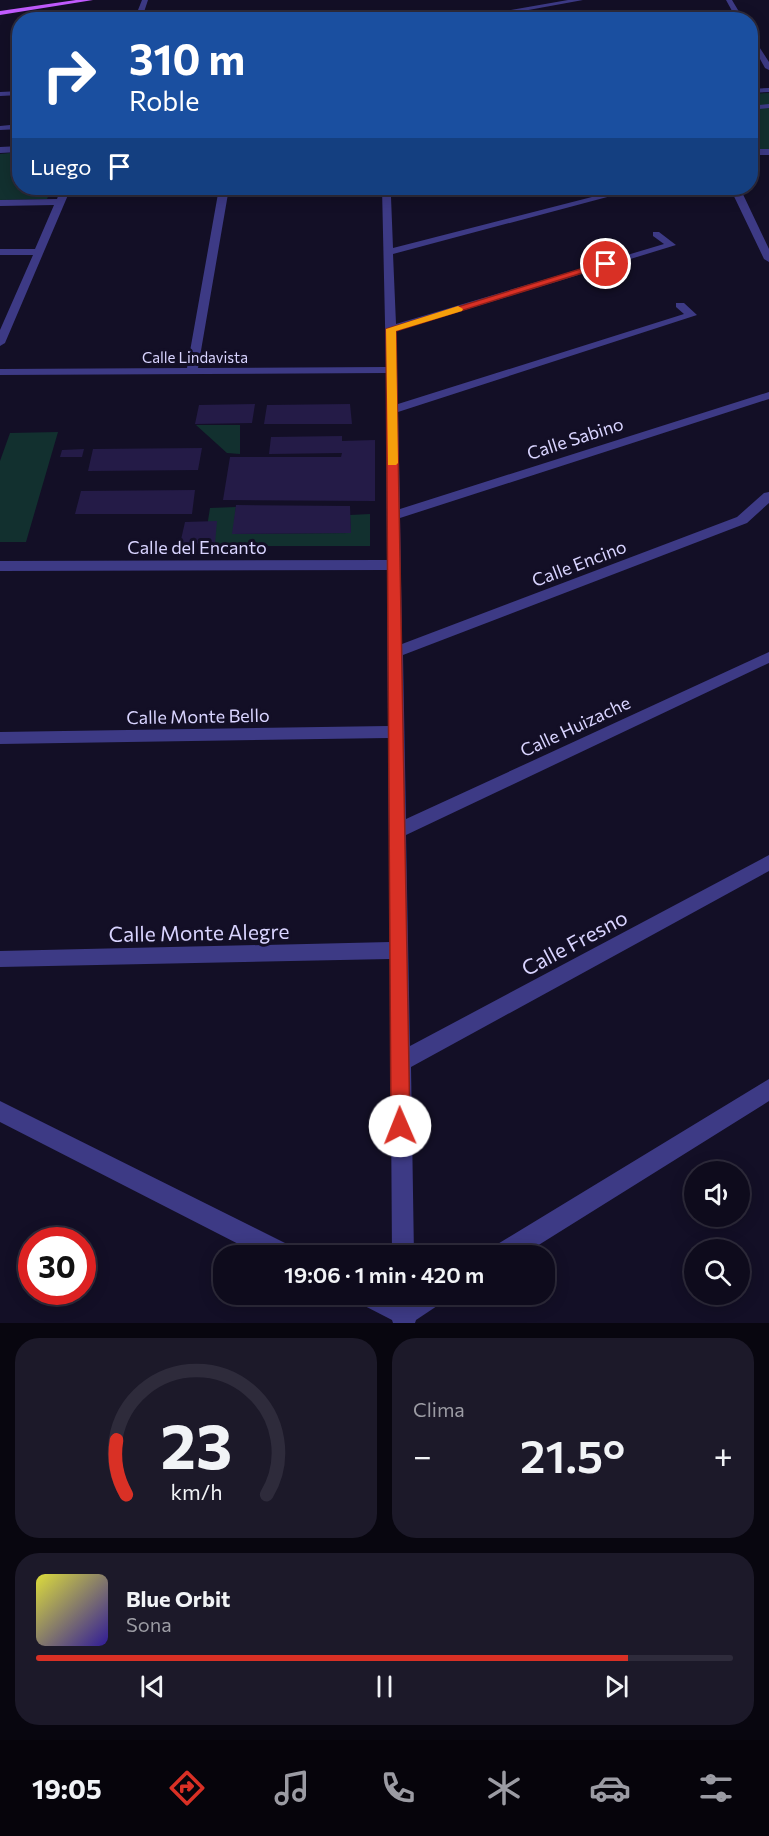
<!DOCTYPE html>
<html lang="es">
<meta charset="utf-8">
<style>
body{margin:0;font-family:Commissioner,sans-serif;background:#1c1929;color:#f1f3f6;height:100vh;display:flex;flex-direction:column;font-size:22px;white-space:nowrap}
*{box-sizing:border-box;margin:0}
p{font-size:20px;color:#9b9ba3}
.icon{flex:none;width:33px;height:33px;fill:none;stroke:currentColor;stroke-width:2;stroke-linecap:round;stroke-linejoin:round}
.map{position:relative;height:1323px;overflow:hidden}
.details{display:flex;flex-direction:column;gap:15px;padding:15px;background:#08060f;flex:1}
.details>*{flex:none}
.hud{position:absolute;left:12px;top:12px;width:746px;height:183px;border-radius:24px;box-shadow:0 3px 15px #0003,0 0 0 2px #2e2b3b;background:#1a4fa0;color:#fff;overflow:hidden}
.controls{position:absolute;left:684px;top:1161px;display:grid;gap:12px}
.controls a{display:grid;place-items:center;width:66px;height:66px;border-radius:50%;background:#0e0b1c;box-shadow:0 3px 15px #0003,0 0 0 2px #2e2b3b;font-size:30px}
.speed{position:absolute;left:18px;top:1227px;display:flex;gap:12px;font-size:30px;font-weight:700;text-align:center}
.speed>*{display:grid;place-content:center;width:78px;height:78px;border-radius:50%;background:#0e0b1c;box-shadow:0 3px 15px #0003,0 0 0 2px #2e2b3b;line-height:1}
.speed .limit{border:9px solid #d22;background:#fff;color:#111}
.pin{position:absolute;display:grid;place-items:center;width:51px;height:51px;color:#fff;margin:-26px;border:3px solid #fff;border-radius:50%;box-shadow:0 2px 6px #0007}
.me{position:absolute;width:66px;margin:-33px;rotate:359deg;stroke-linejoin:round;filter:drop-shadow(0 0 4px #0008)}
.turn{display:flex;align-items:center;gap:21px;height:126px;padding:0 18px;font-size:27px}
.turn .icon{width:78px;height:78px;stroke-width:2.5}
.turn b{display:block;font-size:42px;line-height:51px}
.then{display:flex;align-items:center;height:57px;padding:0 18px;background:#0003;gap:12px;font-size:22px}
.big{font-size:45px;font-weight:600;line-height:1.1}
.details .widget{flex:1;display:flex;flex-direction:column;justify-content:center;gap:9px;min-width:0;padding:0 21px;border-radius:24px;background:#1c1929}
.details .dial{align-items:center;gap:0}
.dial svg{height:156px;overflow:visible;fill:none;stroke:#2e2b3b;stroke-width:7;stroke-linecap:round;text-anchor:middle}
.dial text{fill:#f1f3f6;stroke:none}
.song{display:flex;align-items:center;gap:18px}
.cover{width:72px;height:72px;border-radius:9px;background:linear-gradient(135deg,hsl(60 70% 55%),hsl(250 70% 35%))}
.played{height:6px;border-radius:3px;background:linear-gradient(90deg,#d93025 85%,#2e2b3b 85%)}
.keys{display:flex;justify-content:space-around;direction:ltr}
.heat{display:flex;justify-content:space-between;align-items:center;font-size:33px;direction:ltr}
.details .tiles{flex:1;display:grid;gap:15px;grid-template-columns:1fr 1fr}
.widget:last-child{grid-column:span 2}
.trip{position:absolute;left:213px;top:1245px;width:342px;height:60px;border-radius:24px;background:#0e0b1c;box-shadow:0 3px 15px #0003,0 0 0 2px #2e2b3b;font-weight:600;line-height:60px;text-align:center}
.menu{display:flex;height:96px;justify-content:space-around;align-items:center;background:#06040b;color:#9b9ba3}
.menu .icon{width:42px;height:42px}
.menu .active{color:#d93025}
.menu b{font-size:27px;color:#f1f3f6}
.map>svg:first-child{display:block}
.green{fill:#12302f}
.building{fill:#241b47}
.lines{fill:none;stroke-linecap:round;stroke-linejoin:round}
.lane{fill:#3d3a85;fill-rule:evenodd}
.street{fill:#3d3a85;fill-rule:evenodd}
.primary{fill:#c25bff;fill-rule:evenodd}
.route{fill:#d93025;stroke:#8d1f18;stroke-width:1.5}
.slow{fill:#f59e0b}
.labels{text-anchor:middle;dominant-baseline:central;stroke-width:6;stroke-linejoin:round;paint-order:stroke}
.far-street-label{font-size:15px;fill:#d9d4ff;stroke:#130f26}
.street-label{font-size:18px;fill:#d9d4ff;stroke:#130f26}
.near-street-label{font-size:21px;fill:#d9d4ff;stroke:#130f26}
</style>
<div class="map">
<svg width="769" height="1323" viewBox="0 0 769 1323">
<rect width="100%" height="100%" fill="#130f26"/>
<path class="green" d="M769 93V151H750V94Z
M19 152 20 188H52L47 199 0 200V154Z
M196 425H240V454L227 453Z
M58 432 26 542H0V461L10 433Z
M236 507 233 534 351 533 350 515 370 514V546H204L210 508Z"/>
<path class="building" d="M255 404 252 423 195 424 199 405Z
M350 404 352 424H264L267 405Z
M342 436V441L375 440V501L223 500 230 457H341L342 453 269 454 271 437Z
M202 448 198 470 88 471 93 449Z
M84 449 82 457H60L62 450Z
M195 490 192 514H75L81 491Z
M236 505 350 506 351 533 232 534Z
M217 521 215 543 180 544 185 522Z"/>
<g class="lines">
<path class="lane" d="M769 104V108L750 110V106Z"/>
<path class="street" d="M142 0H148L144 12H382L385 14 382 16H142L141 20H134Z
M568 0H583L473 20H454Z
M726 0H732L744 20H737Z
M750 33 769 62V70L765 68 750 41Z
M769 88V92L750 93V89Z
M20 91V95L0 96V92Z
M20 124V129L0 130V126Z
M20 146V152L0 153V147Z
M750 149H769V155H750Z
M61 188H71L5 343 0 346V330L33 255H0V249H35L54 205 0 206V200L57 199Z
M219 188H229L198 368 386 367 382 188H390L391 191 406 188H420L391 197 393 248 627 188H641L393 254 396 324 664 244 653 236V232H659L676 245 396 331 398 404 684 314 676 307V303H684L697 315 398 412 400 509 769 392V399L400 518 402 644 737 517 764 493 769 492V503L747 523 403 655 406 819 769 652V663L406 835 410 1046 769 855V871L411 1067 414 1256H392L390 959 0 967V951L390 942 388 738 0 744V732L388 726 387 570 0 571V561L387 560 386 373 0 375V369L187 368Z
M730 188H740L769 249V262L764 259Z
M769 1079V1101L521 1256H488L491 1248Z
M0 1101 295 1248 298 1256H262L0 1122Z
M354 1294H446L443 1302 416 1320 415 1323H393L392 1320 357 1302Z"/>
<path class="primary" d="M76 0H93L0 15V11Z"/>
</g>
<path class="route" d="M603 262 611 264 396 331 410 1126 407 1133 400 1136 394 1133 391 1126 386 329Z"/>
<path class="slow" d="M458 306 463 309 462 311 396 331 398 463 396 465H388L386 329Z"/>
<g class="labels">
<g class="far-street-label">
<text x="195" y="357">Calle Lindavista</text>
</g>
<g class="street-label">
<text transform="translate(575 438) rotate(-18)">Calle Sabino</text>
<text x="197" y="547">Calle del Encanto</text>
<text transform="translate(579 563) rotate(-21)">Calle Encino</text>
<text transform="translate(198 716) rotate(-1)">Calle Monte Bello</text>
<text transform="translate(575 726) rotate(-25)">Calle Huizache</text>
</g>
<g class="near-street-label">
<text transform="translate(199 932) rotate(-1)">Calle Monte Alegre</text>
<text transform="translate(574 942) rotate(-28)">Calle Fresno</text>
</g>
</g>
</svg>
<div class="controls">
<a><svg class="icon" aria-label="sound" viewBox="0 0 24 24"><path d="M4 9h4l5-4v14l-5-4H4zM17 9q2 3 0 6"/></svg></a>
<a><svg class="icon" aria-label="search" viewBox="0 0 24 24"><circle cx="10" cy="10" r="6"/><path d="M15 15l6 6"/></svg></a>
</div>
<div class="speed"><div class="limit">30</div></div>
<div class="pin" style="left:606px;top:264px;background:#d93025"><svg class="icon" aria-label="arrive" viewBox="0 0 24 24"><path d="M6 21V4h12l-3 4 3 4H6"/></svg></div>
<svg class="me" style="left:400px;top:1126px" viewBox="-20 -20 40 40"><circle r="19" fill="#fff"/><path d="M0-13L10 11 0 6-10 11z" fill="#d93025"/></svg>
<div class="trip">19:06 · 1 min · 420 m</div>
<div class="hud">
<div class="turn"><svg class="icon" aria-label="right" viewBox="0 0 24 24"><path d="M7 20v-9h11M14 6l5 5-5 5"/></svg><div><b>310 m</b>Roble</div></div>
<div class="then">Luego<svg class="icon" aria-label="arrive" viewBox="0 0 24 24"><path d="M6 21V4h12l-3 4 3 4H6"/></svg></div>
</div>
</div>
<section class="details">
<div class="tiles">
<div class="widget dial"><svg viewBox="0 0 100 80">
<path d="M14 69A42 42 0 1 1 86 69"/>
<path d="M14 69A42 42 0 0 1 9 41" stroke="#d93025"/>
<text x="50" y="56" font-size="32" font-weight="700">23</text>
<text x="50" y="72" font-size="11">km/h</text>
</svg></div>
<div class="widget"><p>Clima</p>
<div class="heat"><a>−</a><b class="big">21.5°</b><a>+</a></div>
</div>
<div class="widget">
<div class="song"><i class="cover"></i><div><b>Blue Orbit</b><p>Sona</p></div></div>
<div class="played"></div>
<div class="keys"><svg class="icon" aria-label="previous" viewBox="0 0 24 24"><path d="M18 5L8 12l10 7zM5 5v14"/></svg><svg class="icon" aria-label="pause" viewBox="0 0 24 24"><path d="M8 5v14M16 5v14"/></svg><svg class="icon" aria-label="next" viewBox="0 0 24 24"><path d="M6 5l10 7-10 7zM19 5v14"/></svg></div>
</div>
</div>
</section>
<nav class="menu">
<b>19:05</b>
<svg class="icon active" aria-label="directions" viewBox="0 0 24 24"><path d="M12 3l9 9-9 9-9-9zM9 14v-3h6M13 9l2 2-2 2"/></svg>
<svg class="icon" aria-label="music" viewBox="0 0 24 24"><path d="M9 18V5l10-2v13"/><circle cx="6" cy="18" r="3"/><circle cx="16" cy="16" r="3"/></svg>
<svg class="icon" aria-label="phone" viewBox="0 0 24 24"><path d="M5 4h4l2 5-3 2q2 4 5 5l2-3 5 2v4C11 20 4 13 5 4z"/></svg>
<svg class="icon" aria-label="climate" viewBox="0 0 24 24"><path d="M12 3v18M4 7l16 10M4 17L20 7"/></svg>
<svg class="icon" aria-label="car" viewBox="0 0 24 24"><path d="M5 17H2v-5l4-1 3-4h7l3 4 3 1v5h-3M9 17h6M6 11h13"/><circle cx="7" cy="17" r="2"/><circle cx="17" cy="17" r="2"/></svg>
<svg class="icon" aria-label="filters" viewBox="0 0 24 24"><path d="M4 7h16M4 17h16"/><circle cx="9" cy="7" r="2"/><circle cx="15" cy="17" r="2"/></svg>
</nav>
